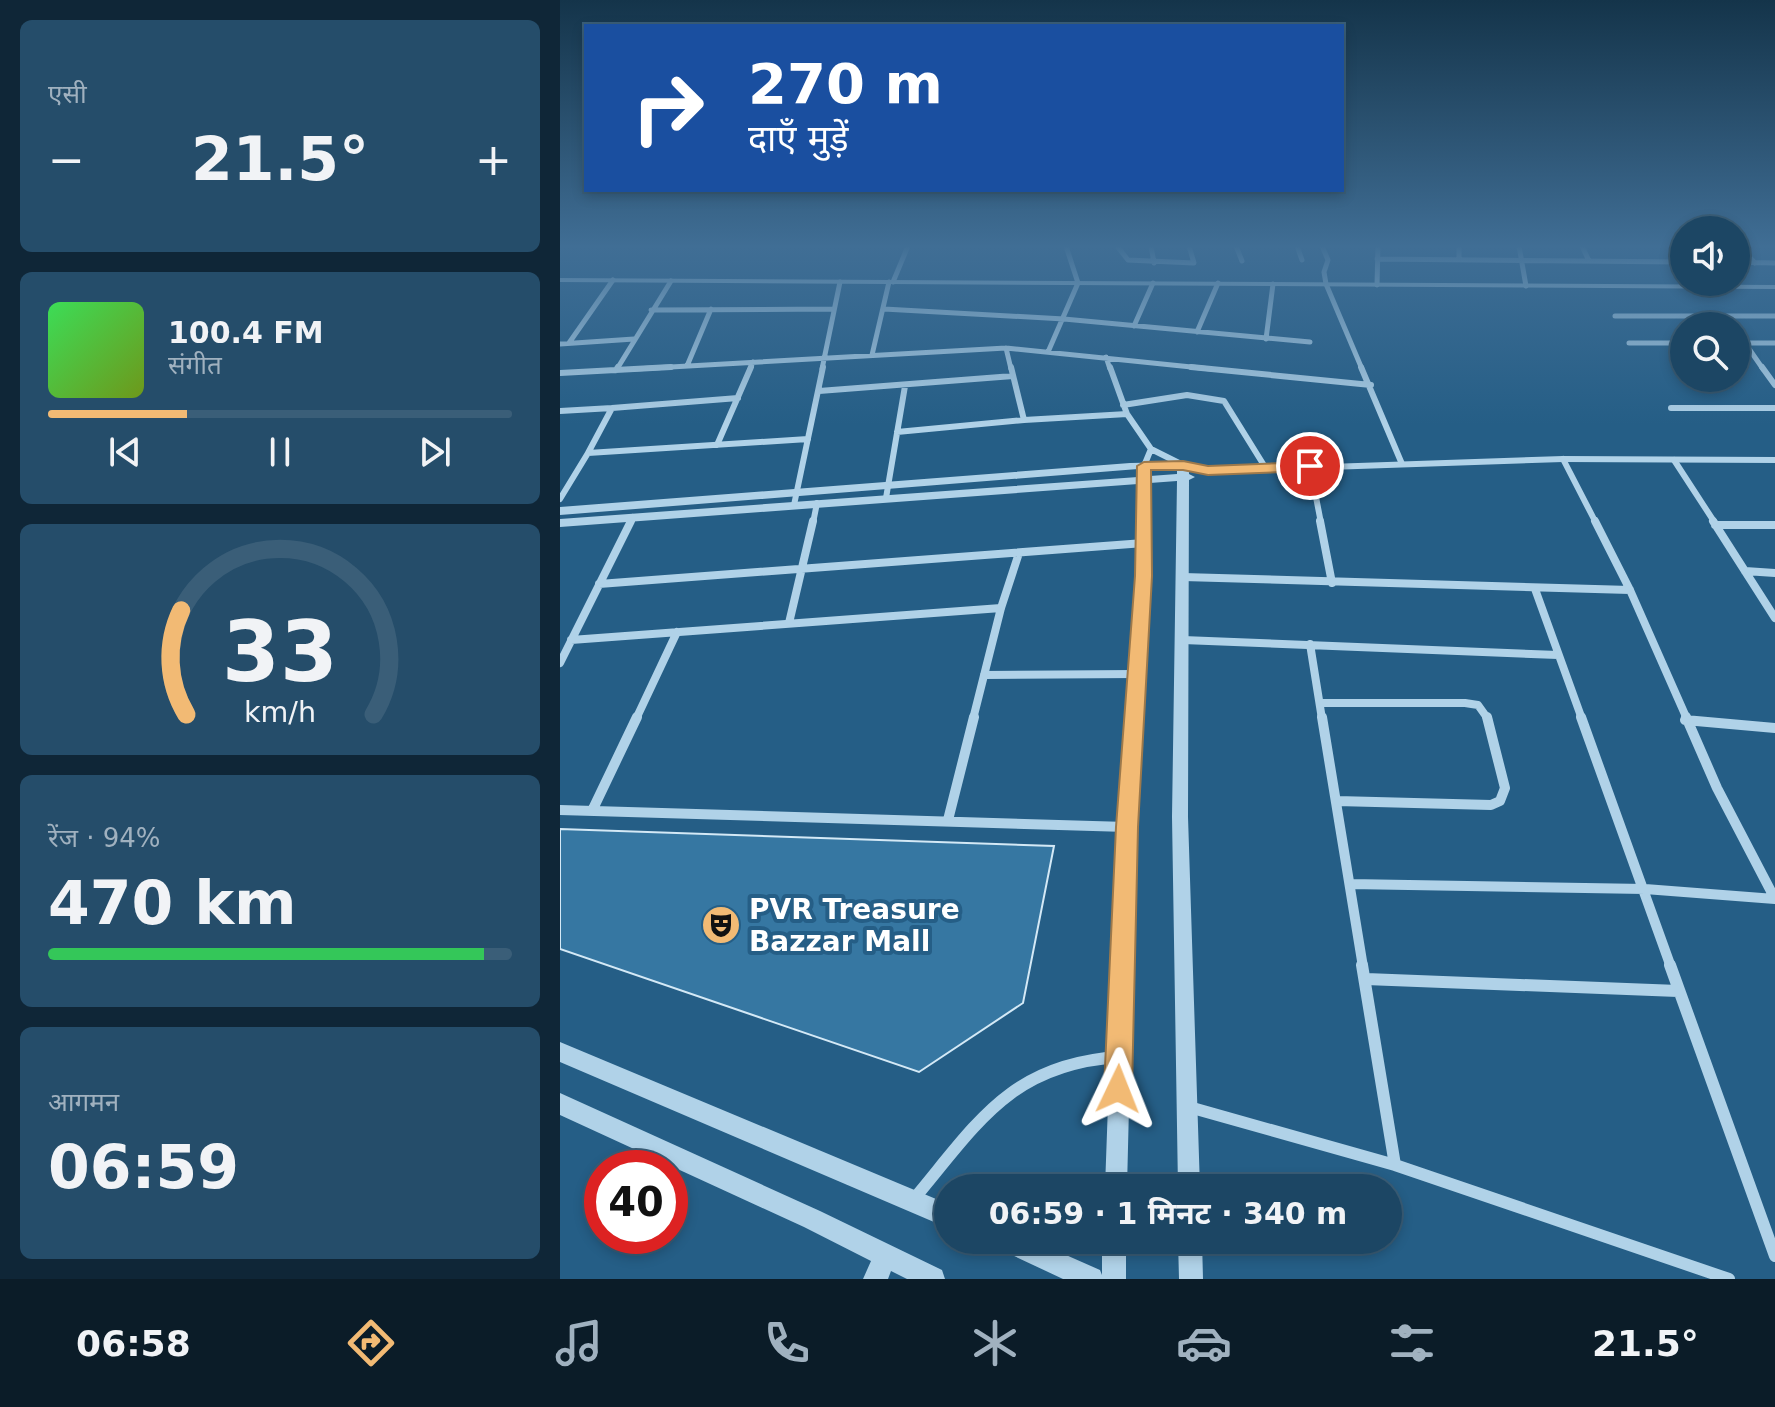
<!DOCTYPE html>
<html lang="hi">
<meta charset="utf-8">
<style>
body{margin:0;font-family:"DejaVu Sans","Noto Sans Devanagari",sans-serif;background:#254d6a;color:#f1f3f6;height:100vh;display:flex;flex-direction:column;font-size:30px;white-space:nowrap}
*{box-sizing:border-box;margin:0}
p{font-size:26px;color:#a0b1bf}
.icon{flex:none;width:44px;height:44px;fill:none;stroke:currentColor;stroke-width:2;stroke-linecap:round;stroke-linejoin:round}
.map{position:relative;flex:1;overflow:hidden}
.panel{display:flex;flex-direction:column;gap:20px;padding:20px;background:#0f2637;width:560px}
.panel>*{flex:none}
.guide{position:absolute;left:24px;top:24px;width:760px;height:168px;border-radius:0px;box-shadow:0 4px 12px #0003,0 0 0 2px #3a5e78;background:#1a4fa0;color:#fff;overflow:hidden}
.controls{position:absolute;left:1110px;top:216px;display:grid;gap:16px}
.controls a{display:grid;place-items:center;width:80px;height:80px;border-radius:50%;background:#1c4664;box-shadow:0 4px 12px #0003,0 0 0 2px #3a5e78;font-size:40px}
.speed{position:absolute;left:24px;top:1150px;display:flex;gap:16px;font-size:40px;font-weight:700;text-align:center}
.speed>*{display:grid;place-content:center;width:104px;height:104px;border-radius:50%;background:#1c4664;box-shadow:0 4px 12px #0003,0 0 0 2px #3a5e78;line-height:1}
.speed .limit{border:12px solid #d22;background:#fff;color:#111}
.pin{position:absolute;display:grid;place-items:center;width:68px;height:68px;color:#fff;margin:-34px;border:4px solid #fff;border-radius:50%;box-shadow:0 2px 8px #0007}
.me{position:absolute;width:88px;margin:-44px;rotate:2deg;stroke-linejoin:round;filter:drop-shadow(0 0 6px #0008)}
.turn{display:flex;align-items:center;gap:28px;height:168px;padding:0 32px;font-size:36px}
.turn .icon{width:104px;height:104px;stroke-width:2.5}
.turn b{display:block;font-size:56px;line-height:68px}
.big{font-size:60px;font-weight:700;line-height:1.1}
.panel .tile{flex:1;display:flex;flex-direction:column;justify-content:center;gap:12px;min-width:0;padding:0 28px;border-radius:12px;background:#254d6a}
.panel .dial{align-items:center;gap:0}
.dial svg{height:208px;overflow:visible;fill:none;stroke:#3a5e78;stroke-width:7;stroke-linecap:round;text-anchor:middle}
.dial text{fill:#f1f3f6;stroke:none}
.song{display:flex;align-items:center;gap:24px}
.cover{width:96px;height:96px;border-radius:12px;background:linear-gradient(135deg,hsl(130 70% 55%),hsl(80 70% 35%))}
.played{height:8px;border-radius:4px;background:linear-gradient(90deg,#f2ba74 30%,#3a5e78 30%)}
.keys{display:flex;justify-content:space-around;direction:ltr}
.heat{display:flex;justify-content:space-between;align-items:center;font-size:44px;direction:ltr}
.charge{height:12px;border-radius:6px;background:linear-gradient(90deg,#34c759 94%,#3a5e78 0)}
.trip{position:absolute;left:374px;top:1174px;width:468px;height:80px;border-radius:40px;background:#1c4664;box-shadow:0 4px 12px #0003,0 0 0 2px #3a5e78;font-weight:700;line-height:80px;text-align:center}
.tabs{display:flex;height:128px;justify-content:space-around;align-items:center;background:#0b1c28;color:#a0b1bf}
.tabs .icon{width:56px;height:56px}
.tabs .active{color:#f2ba74}
.tabs b{font-size:36px;color:#f1f3f6}
main{display:flex;flex:1;min-height:0}
.map>svg:first-child{display:block}
.building{fill:#3677a2;stroke:#d4e9f6;stroke-width:2}
.lines{fill:none;stroke-linecap:round;stroke-linejoin:round}
.minor-far4{stroke:#b0d2e8;stroke-width:5}
.minor-far3{stroke:#b0d2e8;stroke-width:6}
.minor-far2{stroke:#b0d2e8;stroke-width:8}
.minor-far1{stroke:#b0d2e8;stroke-width:10}
.minor{stroke:#b0d2e8;stroke-width:12}
.tertiary{fill:#b0d2e8;fill-rule:evenodd}
.route{fill:#f2ba74;stroke:#9d794b;stroke-width:2}
.labels{text-anchor:middle;dominant-baseline:central;stroke-width:8;stroke-linejoin:round;paint-order:stroke}
.near-poi-label{font-size:28px;font-weight:bold;fill:#fff;stroke:#255e86;text-anchor:start}
</style>
<main>
<section class="panel">
<div class="tile"><p>एसी</p>
<div class="heat"><a>−</a><b class="big">21.5°</b><a>+</a></div>
</div>
<div class="tile">
<div class="song"><i class="cover"></i><div><b>100.4 FM</b><p>संगीत</p></div></div>
<div class="played"></div>
<div class="keys"><svg class="icon" aria-label="previous" viewBox="0 0 24 24"><path d="M18 5L8 12l10 7zM5 5v14"/></svg><svg class="icon" aria-label="pause" viewBox="0 0 24 24"><path d="M8 5v14M16 5v14"/></svg><svg class="icon" aria-label="next" viewBox="0 0 24 24"><path d="M6 5l10 7-10 7zM19 5v14"/></svg></div>
</div>
<div class="tile dial"><svg viewBox="0 0 100 80">
<path d="M14 69A42 42 0 1 1 86 69"/>
<path d="M14 69A42 42 0 0 1 12 29" stroke="#f2ba74"/>
<text x="50" y="56" font-size="32" font-weight="700">33</text>
<text x="50" y="72" font-size="11">km/h</text>
</svg></div>
<div class="tile"><p>रेंज · 94%</p><b class="big">470 km</b><div class="charge"></div></div>
<div class="tile"><p>आगमन</p><b class="big">06:59</b></div>
</section>
<div class="map">
<svg width="1215" height="1279" viewBox="0 0 1215 1279">
<rect width="100%" height="100%" fill="#255e86"/>
<path class="building" d="M0 829 494 846 463 1003 359 1072 0 949Z"/>
<g class="lines">
<path class="minor-far4" d="M557 246 568 260 634 263 629 246
M591 246 594 263
M676 246 682 261
M737 246 742 260
M762 246 768 260 764 272 766 284 802 369
M899 246V260
M959 246 966 286
M1022 246 1029 261
M1179 246 1195 263
M817 259 1124 262
M1176 262 1215 263
M333 282 348 246
M817 285 818 246
M324 309 504 319 750 342
M91 310 274 309
M1055 316H1215
M574 326 593 283
M637 332 658 283
M706 339 713 284
M9 343 53 280
M1069 343H1124
M1176 343H1215
M1185 343 1203 369
M0 344 74 339
M446 348 451 369
M488 352 518 283 506 246
M312 355 329 282
M546 357 550 369
M127 366 151 309
M57 369 111 281
M75 369 446 348 651 369
M190 369 193 362
M262 369 280 282"/>
<path class="minor-far3" d="M451 367 464 420 567 414
M550 367 567 414 591 449
M631 367 811 385
M801 367 842 464
M1202 367 1215 385
M56 370 58 367
M0 373 111 367
M259 391 453 376
M563 405 627 395 664 401 705 467
M1111 408H1215
M0 411 52 408
M337 432 464 420
M157 445 191 367
M28 453 52 408 178 398
M1003 459 1036 523
M1114 460 1155 523
M584 466 591 449 623 465
M750 466 761 523
M326 498 345 386
M0 499 28 453 248 439
M234 505 263 367
M70 523 73 517
M253 523 257 503"/>
<path class="minor-far2" d="M760 521 772 583
M1035 521 1070 590 1127 719
M1153 521 1215 618
M1155 525H1215
M1185 571 1215 573
M623 577 1070 590
M39 584 584 543
M975 589 1022 719
M229 623 253 521
M11 640 441 608
M623 640 998 655
M750 644 762 719
M0 663 71 521
M424 675 577 674
M761 703H905L918 705 928 719
M76 719 117 632
M413 719 441 608 459 553"/>
<path class="minor-far1" d="M762 717 803 967
M1021 717 1111 967
M1126 717 1157 788 1215 899
M1125 720 1215 728
M777 801 931 805 940 801 945 788 927 717
M0 810 567 827
M32 811 77 717
M388 820 414 717
M790 884 1085 889 1215 899"/>
<path class="minor" d="M802 965 835 1165
M1110 965 1215 1256
M806 979 1118 991
M629 1107 835 1165 1169 1279
M353 1200C417 1124 450 1064 559 1057"/>
<path class="tertiary" d="M0 278 1215 285V289L0 282Z
M1003 456 1215 457V463L1003 462 648 474 629 470V474L635 477 629 480 628 817 640 1188H618L612 817 617 481 590 483V576L576 827 567 1188H545L558 827 578 576V484L0 527V519L578 477V469L0 515V507L570 463 623 462 648 468ZM617 468V474L590 476V469Z
M0 1042 388 1204V1228L0 1062Z
M0 1093 260 1211 382 1270 385 1279H347L331 1271 328 1279H303L311 1261 244 1227 0 1115Z
M433 1240H472L540 1270 542 1275V1240H566V1279H503L437 1248Z
M618 1240H642L643 1279H619Z"/>
</g>
<linearGradient id="sky" x2="0" y2="1"><stop stop-color="#14344a"/><stop offset="0.58" stop-color="#406e95"/><stop offset="1" stop-color="#406e95" stop-opacity="0"/></linearGradient>
<rect width="1215" height="425" fill="url(#sky)"/>
<path class="route" d="M623 461 648 466 750 462 757 466 750 471 648 475 623 470H591L592 576 578 827 572 1089 568 1098 558 1102 548 1098 544 1089 556 827 575 576 577 466 584 462Z"/>
<defs>
<symbol id="theatre-disc" viewBox="-11 -11 22 22"><circle r="9.5" fill="#f2ba74" stroke="#255e86"/><path d="M-5-5.5Q0-4 5-5.5V0Q5 5 0 6Q-5 5-5 0ZM-3.3-2.5H-1v1.5H-3.3ZM1-2.5H3.3v1.5H1ZM-2.8 1Q0 5.5 2.8 1Z" fill="#111"/></symbol>
</defs>
<g fill-rule="evenodd">
<use href="#theatre-disc" x="139" y="903" width="44" height="44"/>
</g>
<g class="labels">
<g class="near-poi-label">
<text x="189" y="909">PVR Treasure<tspan x="189" dy="32">Bazzar Mall</tspan></text>
</g>
</g>
</svg>
<div class="controls">
<a><svg class="icon" aria-label="sound" viewBox="0 0 24 24"><path d="M4 9h4l5-4v14l-5-4H4zM17 9q2 3 0 6"/></svg></a>
<a><svg class="icon" aria-label="search" viewBox="0 0 24 24"><circle cx="10" cy="10" r="6"/><path d="M15 15l6 6"/></svg></a>
</div>
<div class="speed"><div class="limit">40</div></div>
<div class="pin" style="left:750px;top:466px;background:#d93025"><svg class="icon" aria-label="arrive" viewBox="0 0 24 24"><path d="M6 21V4h12l-3 4 3 4H6"/></svg></div>
<svg class="me" style="left:558px;top:1089px" viewBox="-20 -20 40 40"><path d="M0-17L14 15 0 8-14 15z" fill="#f2ba74" stroke="#fff" stroke-width="4"/></svg>
<div class="trip">06:59 · 1 मिनट · 340 m</div>
<div class="guide">
<div class="turn"><svg class="icon" aria-label="right" viewBox="0 0 24 24"><path d="M7 20v-9h11M14 6l5 5-5 5"/></svg><div><b>270 m</b>दाएँ मुड़ें</div></div>
</div>
</div>
</main>
<nav class="tabs">
<b>06:58</b>
<svg class="icon active" aria-label="directions" viewBox="0 0 24 24"><path d="M12 3l9 9-9 9-9-9zM9 14v-3h6M13 9l2 2-2 2"/></svg>
<svg class="icon" aria-label="music" viewBox="0 0 24 24"><path d="M9 18V5l10-2v13"/><circle cx="6" cy="18" r="3"/><circle cx="16" cy="16" r="3"/></svg>
<svg class="icon" aria-label="phone" viewBox="0 0 24 24"><path d="M5 4h4l2 5-3 2q2 4 5 5l2-3 5 2v4C11 20 4 13 5 4z"/></svg>
<svg class="icon" aria-label="climate" viewBox="0 0 24 24"><path d="M12 3v18M4 7l16 10M4 17L20 7"/></svg>
<svg class="icon" aria-label="car" viewBox="0 0 24 24"><path d="M5 17H2v-5l4-1 3-4h7l3 4 3 1v5h-3M9 17h6M6 11h13"/><circle cx="7" cy="17" r="2"/><circle cx="17" cy="17" r="2"/></svg>
<svg class="icon" aria-label="filters" viewBox="0 0 24 24"><path d="M4 7h16M4 17h16"/><circle cx="9" cy="7" r="2"/><circle cx="15" cy="17" r="2"/></svg>
<b>21.5°</b>
</nav>
